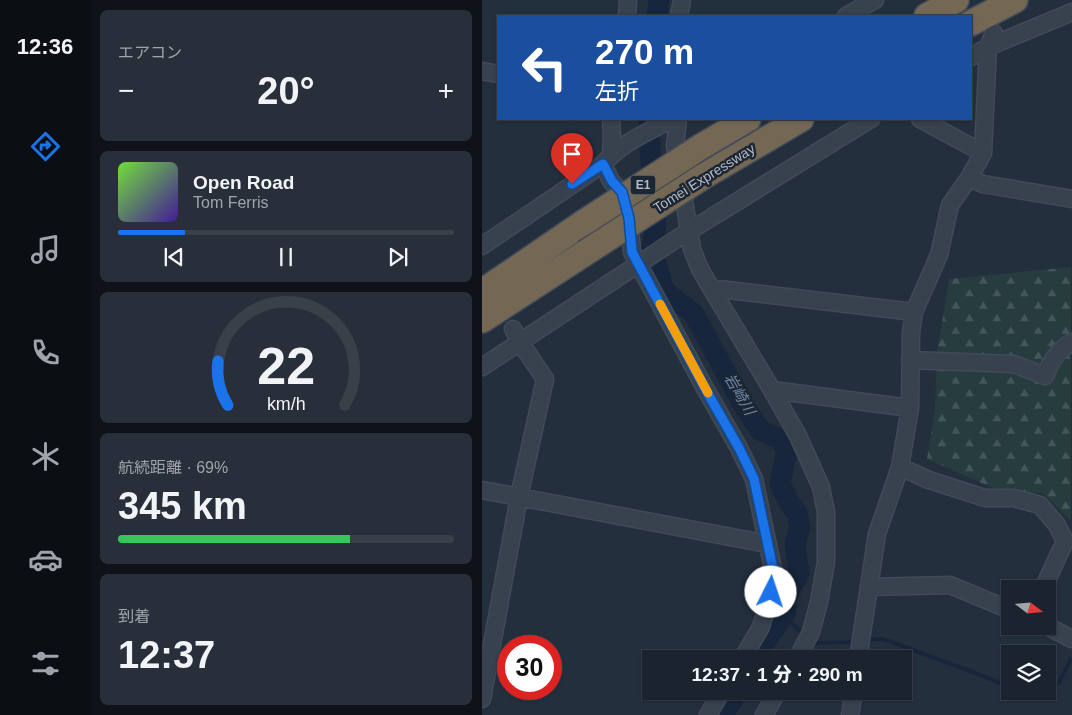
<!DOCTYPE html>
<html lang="ja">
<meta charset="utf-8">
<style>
body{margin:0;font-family:Arial,"Noto Sans JP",sans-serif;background:#282f3a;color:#f1f3f6;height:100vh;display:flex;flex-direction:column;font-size:19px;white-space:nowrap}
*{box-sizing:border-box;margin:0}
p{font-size:16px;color:#a0a4aa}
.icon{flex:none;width:28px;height:28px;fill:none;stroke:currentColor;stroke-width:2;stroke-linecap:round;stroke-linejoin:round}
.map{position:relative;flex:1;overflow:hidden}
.details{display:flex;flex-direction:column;gap:10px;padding:10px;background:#0f1319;width:392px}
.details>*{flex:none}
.guide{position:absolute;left:15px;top:15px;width:475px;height:105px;border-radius:0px;box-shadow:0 1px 4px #0004,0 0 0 1px #39404a;background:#1a4fa0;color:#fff;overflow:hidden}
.needle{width:32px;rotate:106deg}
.fabs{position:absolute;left:519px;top:580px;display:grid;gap:10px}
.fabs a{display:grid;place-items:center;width:55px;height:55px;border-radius:0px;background:#1b232e;box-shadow:0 1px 4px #0004,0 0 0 1px #39404a;font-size:25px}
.speed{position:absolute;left:15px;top:635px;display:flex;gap:10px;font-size:25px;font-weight:700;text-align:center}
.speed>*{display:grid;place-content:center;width:65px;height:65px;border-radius:50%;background:#1b232e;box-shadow:0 1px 4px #0004,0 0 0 1px #39404a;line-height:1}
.speed .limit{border:8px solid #d22;background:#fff;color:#111}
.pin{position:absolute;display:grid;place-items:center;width:42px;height:42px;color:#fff;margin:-51px -21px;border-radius:50% 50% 50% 0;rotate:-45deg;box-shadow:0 0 5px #0007}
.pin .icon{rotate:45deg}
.me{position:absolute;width:55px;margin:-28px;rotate:4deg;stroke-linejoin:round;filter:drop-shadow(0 0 4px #0008)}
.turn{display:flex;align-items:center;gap:18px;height:105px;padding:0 15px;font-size:22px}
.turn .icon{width:65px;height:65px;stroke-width:2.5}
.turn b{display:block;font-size:35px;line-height:42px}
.big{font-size:38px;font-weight:800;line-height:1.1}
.details .card{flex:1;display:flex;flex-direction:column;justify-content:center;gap:8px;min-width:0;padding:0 18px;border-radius:8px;background:#282f3a}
.details .dial{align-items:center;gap:0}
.dial svg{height:130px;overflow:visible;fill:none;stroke:#39404a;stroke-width:7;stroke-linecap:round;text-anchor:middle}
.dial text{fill:#f1f3f6;stroke:none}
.song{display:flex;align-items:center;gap:15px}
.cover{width:60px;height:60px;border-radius:8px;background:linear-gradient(135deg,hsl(100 70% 55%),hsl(260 70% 35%))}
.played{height:5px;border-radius:2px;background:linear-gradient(90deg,#1a73e8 20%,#39404a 20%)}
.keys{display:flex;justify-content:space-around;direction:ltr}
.heat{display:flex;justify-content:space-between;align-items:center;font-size:28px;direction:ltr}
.charge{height:8px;border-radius:4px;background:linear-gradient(90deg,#34c759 69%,#39404a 0)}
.trip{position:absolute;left:160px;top:650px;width:270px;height:50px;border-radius:0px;background:#1b232e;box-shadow:0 1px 4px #0004,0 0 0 1px #39404a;font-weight:800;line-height:50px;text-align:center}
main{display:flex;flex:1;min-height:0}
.tabs{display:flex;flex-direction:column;width:90px;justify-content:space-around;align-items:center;background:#0b0e12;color:#a0a4aa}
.tabs .icon{width:35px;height:35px}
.tabs .active{color:#1a73e8}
.tabs b{font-size:22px;color:#f1f3f6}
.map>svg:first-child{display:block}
.forest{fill:url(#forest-firs)}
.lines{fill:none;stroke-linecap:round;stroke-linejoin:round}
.stream{stroke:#17263c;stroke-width:4}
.river{stroke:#17263c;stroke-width:21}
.minor-casing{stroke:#414a57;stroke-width:19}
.highway-casing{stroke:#434c59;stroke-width:28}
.minor{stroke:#38414e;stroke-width:16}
.highway{stroke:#746855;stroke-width:25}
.highway-bridge-casing{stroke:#434c59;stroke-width:28;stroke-linecap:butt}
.highway-bridge{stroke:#746855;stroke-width:25}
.route-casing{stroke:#114b97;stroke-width:12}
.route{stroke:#1a73e8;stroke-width:9}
.slow{stroke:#f59e0b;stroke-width:9}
.labels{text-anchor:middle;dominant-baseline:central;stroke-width:5;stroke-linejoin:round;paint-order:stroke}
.shield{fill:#1d2633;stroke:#878f9c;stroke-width:1}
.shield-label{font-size:12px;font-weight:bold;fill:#b4bcc9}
.street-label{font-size:14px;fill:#b4bcc9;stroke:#1d2633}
.water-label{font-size:15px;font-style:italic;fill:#6d86a8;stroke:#1d2633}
</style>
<main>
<nav class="tabs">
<b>12:36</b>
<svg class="icon active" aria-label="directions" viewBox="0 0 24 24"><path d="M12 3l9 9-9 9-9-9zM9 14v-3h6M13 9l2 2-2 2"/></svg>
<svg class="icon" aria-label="music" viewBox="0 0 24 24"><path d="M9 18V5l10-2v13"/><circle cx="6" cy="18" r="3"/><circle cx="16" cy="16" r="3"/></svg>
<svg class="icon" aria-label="phone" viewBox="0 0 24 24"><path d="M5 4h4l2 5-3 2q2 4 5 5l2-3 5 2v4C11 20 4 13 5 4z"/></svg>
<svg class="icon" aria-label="climate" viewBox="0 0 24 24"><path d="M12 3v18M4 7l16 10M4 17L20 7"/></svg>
<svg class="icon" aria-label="car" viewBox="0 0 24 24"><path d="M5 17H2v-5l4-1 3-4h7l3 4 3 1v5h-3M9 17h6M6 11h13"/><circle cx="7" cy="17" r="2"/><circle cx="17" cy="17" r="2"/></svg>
<svg class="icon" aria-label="filters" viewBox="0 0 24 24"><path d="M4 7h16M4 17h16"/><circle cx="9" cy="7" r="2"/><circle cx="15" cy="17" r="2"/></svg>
</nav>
<section class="details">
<div class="card"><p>エアコン</p>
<div class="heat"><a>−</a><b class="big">20°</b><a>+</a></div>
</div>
<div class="card">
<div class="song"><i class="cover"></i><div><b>Open Road</b><p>Tom Ferris</p></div></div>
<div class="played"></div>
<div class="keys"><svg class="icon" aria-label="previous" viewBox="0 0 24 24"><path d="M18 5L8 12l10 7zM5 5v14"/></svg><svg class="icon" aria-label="pause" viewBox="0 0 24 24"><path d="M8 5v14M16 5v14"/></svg><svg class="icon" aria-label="next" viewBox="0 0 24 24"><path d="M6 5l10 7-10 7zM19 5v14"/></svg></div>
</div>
<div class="card dial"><svg viewBox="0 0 100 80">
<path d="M14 69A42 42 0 1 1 86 69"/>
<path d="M14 69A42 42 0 0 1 8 42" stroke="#1a73e8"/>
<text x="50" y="56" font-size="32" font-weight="700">22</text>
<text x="50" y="72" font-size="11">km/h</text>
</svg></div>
<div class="card"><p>航続距離 · 69%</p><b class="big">345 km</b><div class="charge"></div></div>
<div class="card"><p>到着</p><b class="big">12:37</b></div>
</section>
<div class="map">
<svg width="590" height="715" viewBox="0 0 590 715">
<defs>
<pattern id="forest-firs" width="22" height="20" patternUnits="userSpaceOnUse" patternTransform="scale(1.25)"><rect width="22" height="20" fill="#263c3f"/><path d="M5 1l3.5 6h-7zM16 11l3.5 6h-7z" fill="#435659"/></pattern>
</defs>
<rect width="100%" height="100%" fill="#242f3e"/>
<path class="forest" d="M589 267V521L561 493 520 492 445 459 453 410 455 354 467 279Z"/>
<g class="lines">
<path class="stream" d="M304 612 309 623 323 635
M384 640 399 639 407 641 496 674 528 687
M330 641 332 643 375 642
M565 685 577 683 589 659"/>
<path class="river" d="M175 16 177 0
M167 119V135L174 225 170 249 182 291 212 314 259 401 278 430 298 439 306 452 303 459 298 484 307 502 315 513 318 528 313 544 317 572 314 580 310 584 304 598V612L282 644 274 659
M241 715 256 691"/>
<defs>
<path id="minor" d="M145 16 146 0
M197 16 200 0
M364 16 393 0
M489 57 506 47 590 12
M0 71 16 74
M196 119 193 146 210 249 218 269 229 288 290 390 428 408
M438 119 501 153
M129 154 130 136 129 119
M121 164 129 181 140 193 147 218 150 252 225 392 257 448 272 479 291 569 289 592 279 627 260 659
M487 178 501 184 590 199
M0 246 121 164C139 143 166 132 190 119
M229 288 432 312
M428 360 532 364 563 376C570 359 574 352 590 342
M0 367 196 238 389 119
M290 390 316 436 339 487 344 512V562L337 602 329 632 315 659
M418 467 447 480 503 498H532L558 505 575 525 583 541 561 589
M0 490 286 544
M387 587 468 585 528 610
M565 626 590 639
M376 659 395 534 418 467 428 408 429 333 432 312 457 255 468 205 487 178 501 153 506 47 512 33
M0 699 37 497 63 379 38 342 31 329
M226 715 240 691
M282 715 296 691
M368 715 372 691"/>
<path id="highway" d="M445 16 474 0
M489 23 533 0
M220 146 266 119
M222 176 319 119
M0 292 101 223
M0 320 103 253"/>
</defs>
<use href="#minor" class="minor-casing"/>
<use href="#highway" class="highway-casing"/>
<use href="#minor" class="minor"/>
<use href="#highway" class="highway"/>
<defs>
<path id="highway-bridge" d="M101 223 220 146
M103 253 222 176"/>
</defs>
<use href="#highway-bridge" class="highway-bridge-casing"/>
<use href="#highway-bridge" class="highway-bridge"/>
</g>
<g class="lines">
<defs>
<path id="route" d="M90 184 121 164 130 181 140 192 147 218 150 252 225 392 257 448 272 479 291 569 289 592"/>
</defs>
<use href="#route" class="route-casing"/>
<use href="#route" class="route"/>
<path class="slow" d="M178 304 226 393"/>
</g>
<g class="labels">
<rect class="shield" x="148.5" y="175.5" width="25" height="19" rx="4"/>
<g class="shield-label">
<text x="161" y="185">E1</text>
</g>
<g class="street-label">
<text transform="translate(222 178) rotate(-32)">Tomei Expressway</text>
</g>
<g class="water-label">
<text transform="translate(258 394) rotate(60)">岩崎川</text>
</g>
</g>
</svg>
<div class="fabs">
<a><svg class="needle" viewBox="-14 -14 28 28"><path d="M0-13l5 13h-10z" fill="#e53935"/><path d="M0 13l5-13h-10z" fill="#a0a4aa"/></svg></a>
<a><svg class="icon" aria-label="layers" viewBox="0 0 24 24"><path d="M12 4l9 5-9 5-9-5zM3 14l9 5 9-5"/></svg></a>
</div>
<div class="speed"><div class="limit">30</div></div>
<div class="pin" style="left:90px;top:184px;background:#d93025"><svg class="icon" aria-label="arrive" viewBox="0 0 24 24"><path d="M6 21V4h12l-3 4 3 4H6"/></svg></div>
<svg class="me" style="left:289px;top:592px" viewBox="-20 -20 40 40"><circle r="19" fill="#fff"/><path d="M0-13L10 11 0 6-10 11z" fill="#1a73e8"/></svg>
<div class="trip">12:37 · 1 分 · 290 m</div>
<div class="guide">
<div class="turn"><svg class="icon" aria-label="left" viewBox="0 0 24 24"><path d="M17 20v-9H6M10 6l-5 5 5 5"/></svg><div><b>270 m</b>左折</div></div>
</div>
</div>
</main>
